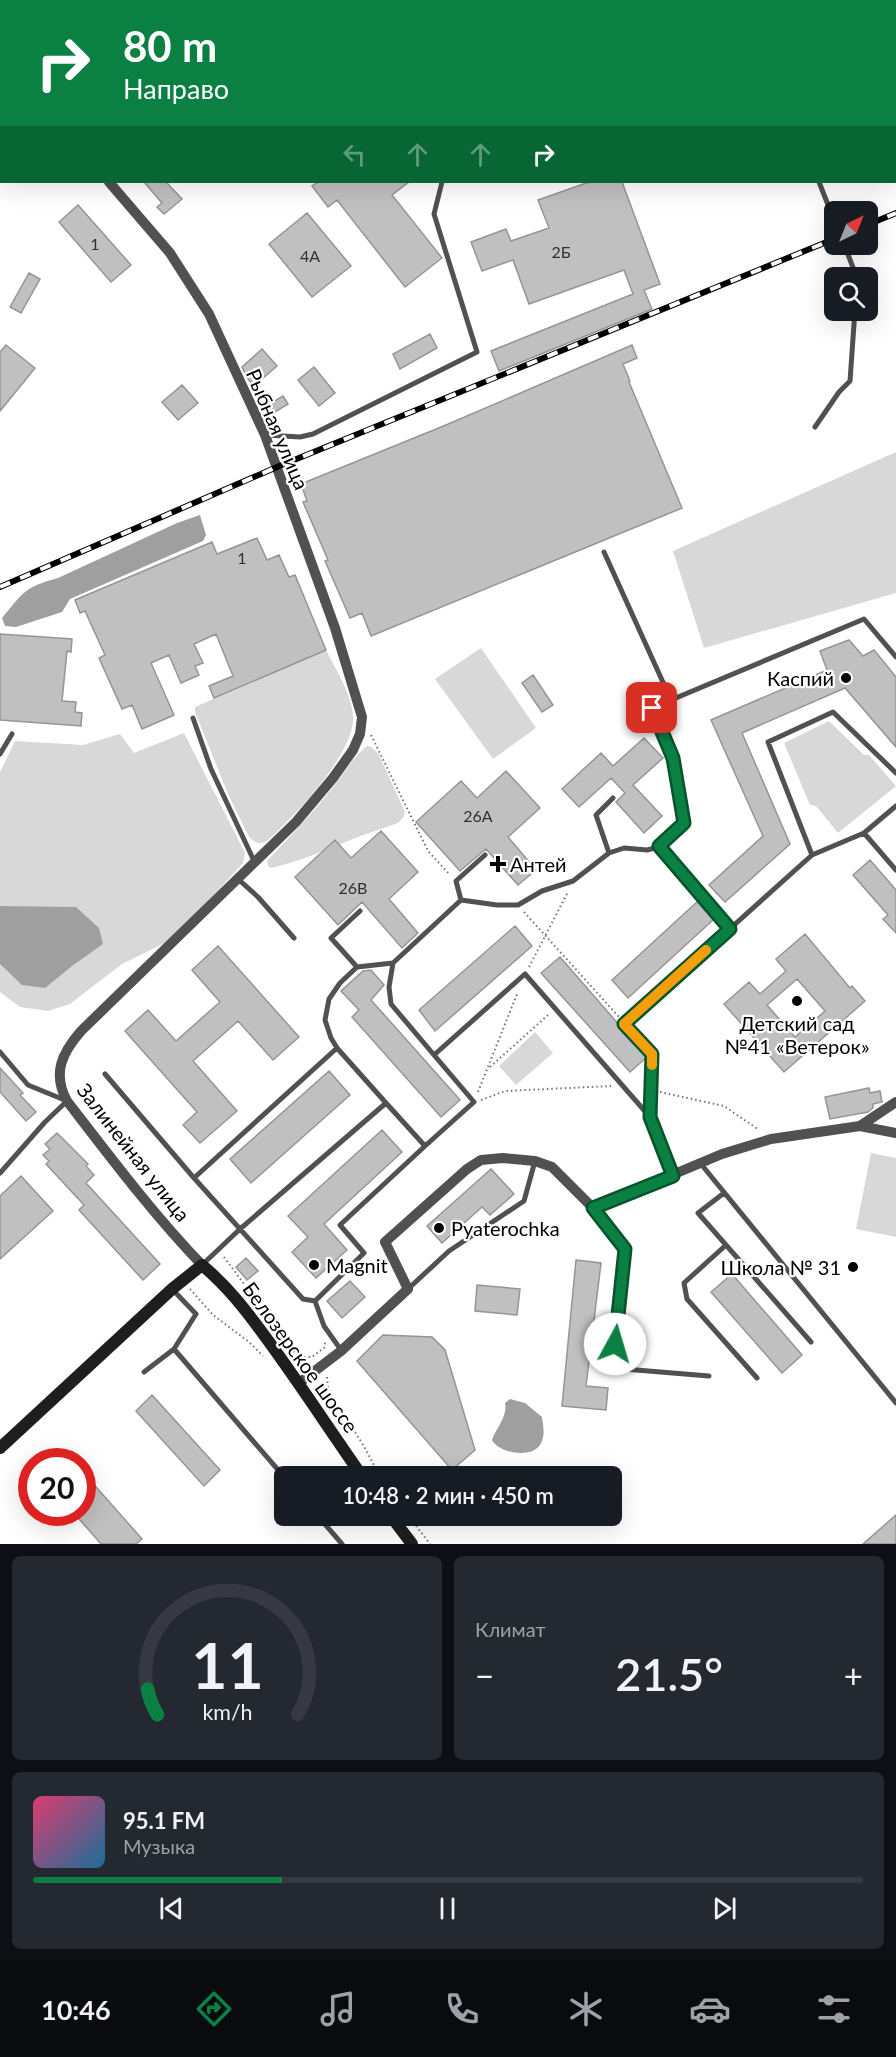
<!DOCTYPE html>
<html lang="ru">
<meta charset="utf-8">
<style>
body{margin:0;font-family:Lato,sans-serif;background:#242831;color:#f1f3f6;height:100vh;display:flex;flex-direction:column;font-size:22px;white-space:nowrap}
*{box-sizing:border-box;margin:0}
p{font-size:20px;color:#9ea1a6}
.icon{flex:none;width:33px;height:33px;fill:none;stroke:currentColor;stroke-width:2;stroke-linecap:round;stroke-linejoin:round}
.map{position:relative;height:1544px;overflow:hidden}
.drawer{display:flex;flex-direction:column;gap:12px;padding:12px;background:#0d0f14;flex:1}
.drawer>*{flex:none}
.banner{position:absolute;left:0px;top:0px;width:897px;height:183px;box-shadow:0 6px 24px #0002;background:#0b8043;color:#fff;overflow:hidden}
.needle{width:39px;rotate:43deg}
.tools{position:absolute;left:824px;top:201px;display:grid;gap:12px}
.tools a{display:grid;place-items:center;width:54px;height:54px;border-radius:9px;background:#171b24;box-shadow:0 6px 24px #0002;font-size:30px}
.speed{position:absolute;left:18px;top:1448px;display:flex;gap:12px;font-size:30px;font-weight:700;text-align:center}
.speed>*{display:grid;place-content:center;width:78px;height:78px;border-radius:50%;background:#171b24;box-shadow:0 6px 24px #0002;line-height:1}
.speed .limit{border:9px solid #d22;background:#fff;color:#111}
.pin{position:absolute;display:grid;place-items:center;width:51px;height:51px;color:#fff;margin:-26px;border-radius:12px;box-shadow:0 3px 9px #0006}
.me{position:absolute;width:66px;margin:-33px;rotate:6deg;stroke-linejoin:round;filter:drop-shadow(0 0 4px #0008)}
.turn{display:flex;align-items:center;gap:21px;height:126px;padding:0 24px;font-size:27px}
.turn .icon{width:78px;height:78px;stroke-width:2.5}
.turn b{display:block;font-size:42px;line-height:51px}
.lanes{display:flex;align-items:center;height:57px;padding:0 24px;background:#0003;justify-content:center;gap:30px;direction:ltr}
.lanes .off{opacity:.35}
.big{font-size:45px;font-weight:600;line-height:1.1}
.drawer .widget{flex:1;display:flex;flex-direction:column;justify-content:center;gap:9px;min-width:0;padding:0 21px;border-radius:9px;background:#242831}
.drawer .dial{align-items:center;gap:0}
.dial svg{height:156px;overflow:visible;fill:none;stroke:#363941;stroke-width:7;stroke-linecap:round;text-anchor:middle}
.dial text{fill:#f1f3f6;stroke:none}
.song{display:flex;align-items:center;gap:18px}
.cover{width:72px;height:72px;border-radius:9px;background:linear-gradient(135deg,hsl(340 70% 55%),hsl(200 70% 35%))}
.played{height:6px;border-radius:3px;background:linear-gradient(90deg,#0b8043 30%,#363941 30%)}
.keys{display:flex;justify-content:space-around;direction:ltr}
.heat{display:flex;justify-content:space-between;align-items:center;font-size:33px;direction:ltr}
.drawer .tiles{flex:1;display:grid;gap:12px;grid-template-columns:1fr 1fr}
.widget:last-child{grid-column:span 2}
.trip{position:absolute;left:274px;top:1466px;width:348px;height:60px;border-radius:9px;background:#171b24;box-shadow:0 6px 24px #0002;font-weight:600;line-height:60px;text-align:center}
.dock{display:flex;height:96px;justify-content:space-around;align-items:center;background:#090b0e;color:#9ea1a6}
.dock .icon{width:42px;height:42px}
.dock .selected{color:#0b8043}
.dock b{font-size:27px;color:#f1f3f6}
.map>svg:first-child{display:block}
.green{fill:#d8d8d8}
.water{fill:#9f9f9f}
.building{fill:#c0c0c0;stroke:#959595;stroke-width:1.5;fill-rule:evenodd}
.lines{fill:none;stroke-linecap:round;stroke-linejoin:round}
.path{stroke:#737373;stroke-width:2;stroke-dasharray:1.5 3;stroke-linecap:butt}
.lane{stroke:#515151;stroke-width:5}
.street{stroke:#515151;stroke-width:10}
.secondary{stroke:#1e1e1e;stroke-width:12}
.rail-casing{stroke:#000;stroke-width:6}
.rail{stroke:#fff;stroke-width:4;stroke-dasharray:11;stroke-linecap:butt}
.route-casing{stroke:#07532c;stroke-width:15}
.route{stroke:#0b8043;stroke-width:10}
.slow{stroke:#f59e0b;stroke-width:10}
.poi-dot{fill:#000;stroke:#fff;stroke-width:2}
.labels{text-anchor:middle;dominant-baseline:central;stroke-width:4.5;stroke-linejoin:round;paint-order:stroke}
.number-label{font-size:16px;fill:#303030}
.street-label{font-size:20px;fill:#000;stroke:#fff}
.poi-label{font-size:20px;fill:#000;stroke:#fff;text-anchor:start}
</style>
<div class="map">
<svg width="896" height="1544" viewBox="0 0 896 1544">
<rect width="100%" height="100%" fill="#fff"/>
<path class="green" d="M896 452V593L704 648 673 551Z
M481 648 536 728 493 759 435 679Z
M326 650C336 670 350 691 353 714 358 750 293 818 267 841 259 845 255 843 249 837L228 794 195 712V707Z
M829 721 864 755H869L896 786 838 833 816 806 810 805 784 743Z
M184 733 245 853 243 863 203 907 165 943 122 964 70 1004 48 1011 20 1007 0 992V772L15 741 83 745 120 734 134 753Z
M367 746 371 747 378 753 405 812 403 818 398 823C382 829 364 834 348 841 323 851 298 862 271 868L268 866 267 861C291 835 316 810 337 782 347 769 354 756 367 746Z
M535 1032 553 1053 516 1085 499 1066Z
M871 1153 896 1158V1237L856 1229Z"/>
<path class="water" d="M200 515 206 535 203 541 70 599 62 612 16 627 5 626 2 618C23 593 24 587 58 578L177 523Z
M0 906 76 907 99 928 103 944 72 966 45 988 22 985 0 964Z
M510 1399 525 1403 542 1417C543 1424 545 1434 542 1441 536 1460 499 1454 492 1440 496 1428 508 1416 505 1403Z"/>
<path class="building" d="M144 182H166L182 199 164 214 157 207 162 203Z
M318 182H409L392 195 442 258 405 287 337 200 328 207 312 186Z
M589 182H622L660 284 644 290 652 309 499 371 491 351 633 294 624 270 529 304 513 260 482 271 471 242 506 229 511 241 549 228 538 200Z
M78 205 131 265 111 282 59 222Z
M307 213 351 266 312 297 269 244Z
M29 273 40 279 21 313 10 307Z
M430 334 437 348 400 369 393 354Z
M6 345 35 368 0 411V352Z
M632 345 637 358 623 364 630 381 629 382 682 508 371 636 362 613 350 618 325 561 328 560 303 502 307 501 301 484 446 425Z
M262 349 277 366 254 386 247 378 242 367Z
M314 367 335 393 319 406 298 380Z
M182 385 198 403 178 420 162 402Z
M283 396 288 404 272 414 268 405Z
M257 538 267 560 279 555 289 577 295 575 326 650 214 698 209 686 233 676 216 634 194 644 203 663 195 666 199 675 181 683 169 655 151 663 174 715 142 729 132 705 122 709 99 658 105 655 85 611 80 613 75 600 212 542 217 554Z
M0 634 72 639 71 652 67 651 62 701 76 702 75 712 82 713 81 726 0 720Z
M849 640 863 656 874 650 896 677V747L845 688 742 733 790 844 725 902 709 885 763 836 711 720 827 670 820 651Z
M533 675 553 705 542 712 522 683Z
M644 738 663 758 633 785 662 816 644 833 616 802 625 793 611 778 579 807 562 789 601 753 613 766Z
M506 771 540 808 508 837 536 870 518 885 486 849 460 871 416 822 461 781 477 798Z
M381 831 418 872 389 899 418 933 402 948 362 902 338 925 295 877 335 840 351 858Z
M870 860 896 890V933L883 919 888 915 853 875Z
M698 901 714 919 628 998 612 980Z
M515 926 532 946 435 1031 419 1010Z
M805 934 850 988 852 986 865 1001 784 1072 724 1004 749 982 760 994 786 971 776 959ZM797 979 825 1011 795 1037 767 1005Z
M218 946 299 1037 273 1060 238 1021 193 1061 237 1111 200 1143 183 1125 197 1112 125 1031 148 1010 176 1041 220 1002 192 970Z
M560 957 647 1057 630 1072 541 973Z
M371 970 384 985 371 1000 460 1100 441 1117 352 1017 359 1010 341 991 363 971Z
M0 1068 23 1093 20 1095 36 1112 26 1121 0 1092Z
M329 1071 350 1095 251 1183 230 1159Z
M869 1088 870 1093 880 1091 882 1102 873 1104V1108L868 1112 830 1119 825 1097Z
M382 1130 402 1152 324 1224 347 1250 316 1278 292 1252 308 1237 288 1216Z
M57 1133 88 1164 86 1166 94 1175 86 1183 160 1264 143 1280 79 1210 84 1205 46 1164 49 1161 43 1155 50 1149 45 1144Z
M491 1169 514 1194 490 1215 482 1207 442 1243 427 1226Z
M21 1176 53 1211 0 1259V1196Z
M246 1258 258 1271 247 1280 236 1267Z
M576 1260 601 1263 586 1386 608 1388 606 1410 562 1406Z
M732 1274 802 1355 782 1373 711 1292Z
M350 1281 365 1297 342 1318 327 1301Z
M477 1285 520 1289 517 1315 475 1311Z
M383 1335 432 1337 445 1350 475 1450 452 1470 357 1361Z
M152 1395 220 1470 204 1486 136 1411Z
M82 1471 142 1539 136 1544H101L73 1512H82Z
M896 1515V1544H863Z"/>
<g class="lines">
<path class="path" d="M371 735 428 851 450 875
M524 912 619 1017
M529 967 568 892
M490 1067 548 1015
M478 1092 517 994
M660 1092 724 1106 759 1130
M481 1100 505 1091 611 1086
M224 1257 298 1357H312L325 1347V1342
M190 1289 213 1315 249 1342 263 1356
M327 1377 328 1388 331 1395 362 1443 380 1476
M408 1515 430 1544"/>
<path class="lane" d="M78 2 80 0
M817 2 821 0
M819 182 834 220
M844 244 857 278
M815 427 839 392 850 381 855 310
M266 435 300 437 313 434 477 352 434 214 442 182
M604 552 671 700
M193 718 211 769 255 863
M0 754 12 734
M864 833 896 806
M659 847 730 929
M609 853 596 815 613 798
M812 855 768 742 833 712 896 773
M238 879 258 897 294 938
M461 900 456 881 485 855
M393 963 389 987 391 1004 434 1055
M357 967 331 938 360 911
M0 1052 28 1085 67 1101 45 1122 0 1173
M105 1074 194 1178 303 1299 315 1301 324 1326 341 1350
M425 1146 474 1102 434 1055 525 974 650 1117
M701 1164 896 1403
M672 1174 650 1117 652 1055 624 1024 812 855 864 833 896 870
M194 1178 337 1048
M724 1193 698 1213 811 1342
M593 1208 625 1249 612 1368 709 1376
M726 1245 684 1283 687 1299 757 1378
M202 1265 240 1229 386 1103 337 1048 331 1038 325 1020 329 999 340 983 357 967 393 963 461 900 497 905H518L542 891 573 881 609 853 624 848 647 850 659 847 684 823 673 758 652 708 864 619 896 657
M172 1289 196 1314 174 1349
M408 1289 449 1251 524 1201 535 1161
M315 1301 364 1253 340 1225 425 1146 386 1103
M144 1372 174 1349 285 1478
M317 1515 342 1544"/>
<path class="street" d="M0 51 2 53
M109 182 170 253 209 314 265 435 335 628 362 717 360 734 353 750 333 778 296 822 81 1031C62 1053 52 1073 67 1101 111 1158 153 1214 202 1265
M860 1126 896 1102
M299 1383 341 1351 408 1289 385 1242 467 1169 481 1160 503 1158 535 1161 552 1167 593 1208 722 1154 771 1139 860 1126 896 1133"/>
<path class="secondary" d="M0 1448 172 1289 202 1265C227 1286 245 1309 264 1335 298 1381 329 1429 362 1476
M390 1515 412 1544"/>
<defs>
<path id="rail" d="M867 225 896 213
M0 587 277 467 834 239"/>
</defs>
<use href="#rail" class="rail-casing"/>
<use href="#rail" class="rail"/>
</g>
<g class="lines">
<defs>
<path id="route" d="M615 1344 625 1249 593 1208 673 1176 650 1117 652 1054 624 1024 730 929 659 846 684 823 673 758 652 708"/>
</defs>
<use href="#route" class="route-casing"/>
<use href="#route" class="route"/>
<path class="slow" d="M652 1065V1054L624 1024 706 950"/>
</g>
<g class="poi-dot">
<circle cx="846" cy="678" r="6"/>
<path d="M495 855h6v6h6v6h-6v6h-6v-6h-6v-6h6z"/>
<circle cx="797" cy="1001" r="6"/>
<circle cx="439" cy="1228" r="6"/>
<circle cx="314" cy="1265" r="6"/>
<circle cx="853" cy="1267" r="6"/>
</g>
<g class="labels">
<g class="number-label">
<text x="95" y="243">1</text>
<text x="561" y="251">2Б</text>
<text x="310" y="255">4А</text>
<text x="242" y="557">1</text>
<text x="478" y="815">26А</text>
<text x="353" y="887">26В</text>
</g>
<g class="street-label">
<text transform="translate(278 429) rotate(67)">Рыбная улица</text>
<text transform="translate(134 1152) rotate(52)">Залинейная улица</text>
<text transform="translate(301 1357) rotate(54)">Белозерское шоссе</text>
</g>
<g class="poi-label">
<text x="834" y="678" text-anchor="end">Каспий</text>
<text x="510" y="864">Антей</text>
<text x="797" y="1023" text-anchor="middle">Детский сад<tspan x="797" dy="23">№41 «Ветерок»</tspan></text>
<text x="451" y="1228">Pyaterochka</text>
<text x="326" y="1265">Magnit</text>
<text x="841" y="1267" text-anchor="end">Школа № 31</text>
</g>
</g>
</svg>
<div class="tools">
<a><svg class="needle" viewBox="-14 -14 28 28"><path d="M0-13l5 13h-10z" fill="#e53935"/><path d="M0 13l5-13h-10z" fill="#9ea1a6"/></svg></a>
<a><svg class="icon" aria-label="search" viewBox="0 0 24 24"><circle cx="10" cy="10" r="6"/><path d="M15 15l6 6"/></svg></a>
</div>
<div class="speed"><div class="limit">20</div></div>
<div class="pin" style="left:652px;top:708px;background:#d93025"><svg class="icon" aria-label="arrive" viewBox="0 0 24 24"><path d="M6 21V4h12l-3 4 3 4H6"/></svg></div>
<svg class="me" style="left:615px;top:1344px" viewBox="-20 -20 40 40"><circle r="19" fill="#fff"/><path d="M0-13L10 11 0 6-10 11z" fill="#0b8043"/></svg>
<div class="trip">10:48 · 2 мин · 450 m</div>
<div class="banner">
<div class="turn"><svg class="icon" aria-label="right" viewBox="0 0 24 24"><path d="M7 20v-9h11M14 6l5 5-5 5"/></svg><div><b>80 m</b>Направо</div></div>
<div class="lanes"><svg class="icon off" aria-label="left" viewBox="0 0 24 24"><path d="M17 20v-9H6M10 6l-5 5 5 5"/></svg><svg class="icon off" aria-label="ahead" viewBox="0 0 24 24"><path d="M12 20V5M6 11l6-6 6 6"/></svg><svg class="icon off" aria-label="ahead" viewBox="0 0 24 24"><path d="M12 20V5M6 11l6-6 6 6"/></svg><svg class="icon" aria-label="right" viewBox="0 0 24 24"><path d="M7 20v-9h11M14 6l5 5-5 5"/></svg></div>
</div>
</div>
<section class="drawer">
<div class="tiles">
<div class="widget dial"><svg viewBox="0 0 100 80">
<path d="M14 69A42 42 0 1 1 86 69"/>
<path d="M14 69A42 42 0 0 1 9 56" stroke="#0b8043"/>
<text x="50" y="56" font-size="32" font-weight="700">11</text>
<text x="50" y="72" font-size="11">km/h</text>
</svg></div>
<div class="widget"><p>Климат</p>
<div class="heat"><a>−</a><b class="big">21.5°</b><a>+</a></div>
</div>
<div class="widget">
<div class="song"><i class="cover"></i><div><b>95.1 FM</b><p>Музыка</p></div></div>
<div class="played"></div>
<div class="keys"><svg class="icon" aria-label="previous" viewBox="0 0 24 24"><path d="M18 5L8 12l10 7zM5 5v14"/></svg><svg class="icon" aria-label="pause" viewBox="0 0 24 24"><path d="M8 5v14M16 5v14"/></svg><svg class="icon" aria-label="next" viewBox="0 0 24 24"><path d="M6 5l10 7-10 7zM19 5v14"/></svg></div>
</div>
</div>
</section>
<nav class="dock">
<b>10:46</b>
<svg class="icon selected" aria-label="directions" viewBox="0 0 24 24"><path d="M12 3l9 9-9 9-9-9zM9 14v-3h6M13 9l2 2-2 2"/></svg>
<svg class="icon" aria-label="music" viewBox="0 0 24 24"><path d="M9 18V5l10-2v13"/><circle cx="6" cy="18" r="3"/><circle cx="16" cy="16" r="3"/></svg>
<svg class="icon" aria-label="phone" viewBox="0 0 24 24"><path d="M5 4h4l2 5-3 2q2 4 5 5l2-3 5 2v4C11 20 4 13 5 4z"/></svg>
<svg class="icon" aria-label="climate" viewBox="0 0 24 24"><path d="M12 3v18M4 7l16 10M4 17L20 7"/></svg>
<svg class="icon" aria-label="car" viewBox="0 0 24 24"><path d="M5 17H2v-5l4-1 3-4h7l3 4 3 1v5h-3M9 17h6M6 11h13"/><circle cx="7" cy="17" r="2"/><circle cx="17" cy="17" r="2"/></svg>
<svg class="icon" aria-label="filters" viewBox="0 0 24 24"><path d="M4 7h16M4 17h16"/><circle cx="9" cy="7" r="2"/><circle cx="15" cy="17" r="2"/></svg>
</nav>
